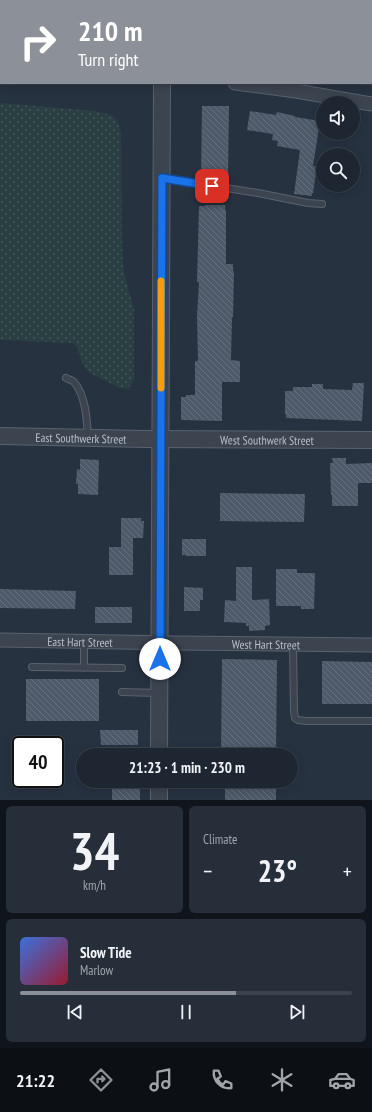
<!DOCTYPE html>
<meta charset="utf-8">
<style>
body{margin:0;font-family:"PT Sans Narrow",sans-serif;background:#252e39;color:#f1f3f6;height:100vh;display:flex;flex-direction:column;font-size:15px;white-space:nowrap}
*{box-sizing:border-box;margin:0}
p{font-size:13px;color:#a0a5ab}
.icon{flex:none;width:22px;height:22px;fill:none;stroke:currentColor;stroke-width:2;stroke-linecap:round;stroke-linejoin:round}
.map{position:relative;height:800px;overflow:hidden}
.sheet{display:flex;flex-direction:column;gap:6px;padding:6px;background:#10151b;flex:1}
.sheet>*{flex:none}
.banner{position:absolute;left:0px;top:0px;width:372px;height:84px;box-shadow:0 2px 10px #0003,0 0 0 1px #3b434d;background:#8c9099;color:#fff;overflow:hidden}
.buttons{position:absolute;left:316px;top:96px;display:grid;gap:8px}
.buttons a{display:grid;place-items:center;width:44px;height:44px;border-radius:50%;background:#1d2631;box-shadow:0 2px 10px #0003,0 0 0 1px #3b434d;font-size:20px}
.speed{position:absolute;left:12px;top:736px;display:flex;gap:8px;font-size:20px;font-weight:700;text-align:center}
.speed>*{display:grid;place-content:center;width:52px;height:52px;border-radius:50%;background:#1d2631;box-shadow:0 2px 10px #0003,0 0 0 1px #3b434d;line-height:1}
.speed .limit{border:2px solid #111;border-radius:6px;background:#fff;color:#111}
.pin{position:absolute;display:grid;place-items:center;width:34px;height:34px;color:#fff;margin:-17px;border-radius:8px;box-shadow:0 2px 6px #0006}
.me{position:absolute;width:44px;margin:-22px;rotate:0deg;stroke-linejoin:round;filter:drop-shadow(0 0 3px #0008)}
.turn{display:flex;align-items:center;gap:14px;height:84px;padding:0 12px;font-size:18px}
.turn .icon{width:52px;height:52px;stroke-width:2.5}
.turn b{display:block;font-size:28px;line-height:34px}
.big{font-size:30px;font-weight:700;line-height:1.1}
.sheet .card{flex:1;display:flex;flex-direction:column;justify-content:center;gap:6px;min-width:0;padding:0 14px;border-radius:6px;background:#252e39}
.sheet .dial{align-items:center;gap:0}
.dial b{font-size:52px;line-height:1}
.song{display:flex;align-items:center;gap:12px}
.cover{width:48px;height:48px;border-radius:6px;background:linear-gradient(135deg,hsl(220 70% 55%),hsl(350 70% 35%))}
.played{height:4px;border-radius:2px;background:linear-gradient(90deg,#8c9099 65%,#3b434d 65%)}
.keys{display:flex;justify-content:space-around;direction:ltr}
.heat{display:flex;justify-content:space-between;align-items:center;font-size:22px;direction:ltr}
.sheet .tiles{flex:1;display:grid;gap:6px;grid-template-columns:1fr 1fr}
.card:last-child{grid-column:span 2}
.trip{position:absolute;left:76px;top:748px;width:222px;height:40px;border-radius:20px;background:#1d2631;box-shadow:0 2px 10px #0003,0 0 0 1px #3b434d;font-weight:700;line-height:40px;text-align:center}
.menu{display:flex;height:64px;justify-content:space-around;align-items:center;background:#0c0f14;color:#a0a5ab}
.menu .icon{width:28px;height:28px}
.menu .current{color:#8c9099}
.menu b{font-size:18px;color:#f1f3f6}
.map>svg:first-child{display:block}
.grass{fill:url(#grass-dots)}
.building{fill:url(#building-back-hatch)}
.lines{fill:none;stroke-linecap:round;stroke-linejoin:round}
.service-casing{stroke:#59626e;stroke-width:8}
.minor-casing{stroke:#59626e;stroke-width:15}
.tertiary-casing{stroke:#59626e;stroke-width:18}
.service{stroke:#3c4450;stroke-width:6}
.minor{stroke:#3c4450;stroke-width:13}
.tertiary{stroke:#3c4450;stroke-width:16}
.route-casing{stroke:#114b97;stroke-width:10}
.route{stroke:#1a73e8;stroke-width:7}
.slow{stroke:#f59e0b;stroke-width:7}
.labels{text-anchor:middle;dominant-baseline:central;stroke-width:3;stroke-linejoin:round;paint-order:stroke}
.street-label{font-size:12px;fill:#b8bfcb;stroke:#202936}
</style>
<div class="map">
<svg width="372" height="800" viewBox="0 0 372 800">
<defs>
<pattern id="grass-dots" width="8" height="8" patternUnits="userSpaceOnUse"><rect width="8" height="8" fill="#293f42"/><path d="M2 2h.1M6 6h.1" fill="none" stroke="#46595c" stroke-width="1.8" stroke-linecap="round"/></pattern>
<pattern id="building-back-hatch" width="6" height="6" patternUnits="userSpaceOnUse"><rect width="6" height="6" fill="#4e5969"/><path d="M-1 5l2 2M0 0l6 6M5-1l2 2" fill="none" stroke="#656f7d"/></pattern>
</defs>
<rect width="100%" height="100%" fill="#273241"/>
<path class="grass" d="M0 103 95 111 111 115 117 120 121 132 122 240 123 266 126 281 134 309V380L128 389 120 388 88 372 81 360 78 349 73 343 0 340Z"/>
<path class="building" d="M202 106H229L228 181 201 179Z
M250 111 276 115 277 112 295 116V117L320 121 313 166H317L313 193H312V196L294 194 300 150 277 146 278 141 272 140 273 134 247 130Z
M205 205H225V210H226V264H233V271H234L233 317H232L231 360 240 361V382H222V421L181 420V397H186V395H195V361H198L197 316 199 282H197L199 206H205Z
M353 383H364L362 421 286 418V414H285V391H293V387H312V384H323V389L352 390Z
M332 458H346V464L372 463V483H358V506H332V495H331L330 463H333Z
M80 459 99 460 98 495 78 494V484H76L77 469 80 470Z
M220 493 305 494 304 522 220 521Z
M121 518H141V521H144L143 538H133V575H109V547H121Z
M182 539H206V556H186V555H182Z
M236 567H252V600L269 599 270 625 265 626V630L249 631V626H246V623L224 622 225 600 236 601Z
M276 569H297V573H315L314 609H301V606H276Z
M184 587 203 588V600H200V611H184Z
M0 589 76 591 75 609 0 608Z
M95 607H132V623H95Z
M222 659 277 660 276 755H221Z
M322 661 372 662V704H322Z
M26 679H99V721H26Z
M100 730H138V745H101Z
M116 781H140V800H112V788H116Z
M225 781H276V800H225Z"/>
<g class="lines">
<defs>
<path id="service" d="M163 178 258 193 308 203 322 204
M66 378C68 379 72 380 74 382 86 396 87 420 88 438
M293 644 294 711 295 718 298 720 306 721H372
M32 667 122 668
M84 668V642
M122 692 158 693"/>
<g id="minor">
<path d="M0 47H1"/>
<path d="M235 83 296 91 372 104"/>
<path id="s1" d="M0 640 176 643 372 645"/>
</g>
<g id="tertiary">
<path d="M162 1V0"/>
<path id="s2" d="M0 436 145 439 372 440"/>
<path d="M159 755 162 83"/>
<path d="M159 800V781"/>
</g>
</defs>
<use href="#service" class="service-casing"/>
<use href="#minor" class="minor-casing"/>
<use href="#tertiary" class="tertiary-casing"/>
<use href="#service" class="service"/>
<use href="#minor" class="minor"/>
<use href="#tertiary" class="tertiary"/>
</g>
<g class="lines">
<defs>
<path id="route" d="M160 659 162 178 212 186"/>
</defs>
<use href="#route" class="route-casing"/>
<use href="#route" class="route"/>
<path class="slow" d="M161 388V281"/>
</g>
<g class="labels">
<g class="street-label">
<text stroke="none"><textPath href="#s2" startOffset="81">East Southwerk Street</textPath></text>
<text stroke="none"><textPath href="#s2" startOffset="267">West Southwerk Street</textPath></text>
<text stroke="none"><textPath href="#s1" startOffset="80">East Hart Street</textPath></text>
<text stroke="none"><textPath href="#s1" startOffset="266">West Hart Street</textPath></text>
</g>
</g>
</svg>
<div class="buttons">
<a><svg class="icon" aria-label="sound" viewBox="0 0 24 24"><path d="M4 9h4l5-4v14l-5-4H4zM17 9q2 3 0 6"/></svg></a>
<a><svg class="icon" aria-label="search" viewBox="0 0 24 24"><circle cx="10" cy="10" r="6"/><path d="M15 15l6 6"/></svg></a>
</div>
<div class="speed"><div class="limit">40</div></div>
<div class="pin" style="left:212px;top:186px;background:#d93025"><svg class="icon" aria-label="arrive" viewBox="0 0 24 24"><path d="M6 21V4h12l-3 4 3 4H6"/></svg></div>
<svg class="me" style="left:160px;top:659px" viewBox="-20 -20 40 40"><circle r="19" fill="#fff"/><path d="M0-13L10 11 0 6-10 11z" fill="#1a73e8"/></svg>
<div class="trip">21:23 · 1 min · 230 m</div>
<div class="banner">
<div class="turn"><svg class="icon" aria-label="right" viewBox="0 0 24 24"><path d="M7 20v-9h11M14 6l5 5-5 5"/></svg><div><b>210 m</b>Turn right</div></div>
</div>
</div>
<section class="sheet">
<div class="tiles">
<div class="card dial"><b>34</b><p>km/h</p></div>
<div class="card"><p>Climate</p>
<div class="heat"><a>−</a><b class="big">23°</b><a>+</a></div>
</div>
<div class="card">
<div class="song"><i class="cover"></i><div><b>Slow Tide</b><p>Marlow</p></div></div>
<div class="played"></div>
<div class="keys"><svg class="icon" aria-label="previous" viewBox="0 0 24 24"><path d="M18 5L8 12l10 7zM5 5v14"/></svg><svg class="icon" aria-label="pause" viewBox="0 0 24 24"><path d="M8 5v14M16 5v14"/></svg><svg class="icon" aria-label="next" viewBox="0 0 24 24"><path d="M6 5l10 7-10 7zM19 5v14"/></svg></div>
</div>
</div>
</section>
<nav class="menu">
<b>21:22</b>
<svg class="icon current" aria-label="directions" viewBox="0 0 24 24"><path d="M12 3l9 9-9 9-9-9zM9 14v-3h6M13 9l2 2-2 2"/></svg>
<svg class="icon" aria-label="music" viewBox="0 0 24 24"><path d="M9 18V5l10-2v13"/><circle cx="6" cy="18" r="3"/><circle cx="16" cy="16" r="3"/></svg>
<svg class="icon" aria-label="phone" viewBox="0 0 24 24"><path d="M5 4h4l2 5-3 2q2 4 5 5l2-3 5 2v4C11 20 4 13 5 4z"/></svg>
<svg class="icon" aria-label="climate" viewBox="0 0 24 24"><path d="M12 3v18M4 7l16 10M4 17L20 7"/></svg>
<svg class="icon" aria-label="car" viewBox="0 0 24 24"><path d="M5 17H2v-5l4-1 3-4h7l3 4 3 1v5h-3M9 17h6M6 11h13"/><circle cx="7" cy="17" r="2"/><circle cx="17" cy="17" r="2"/></svg>
</nav>
